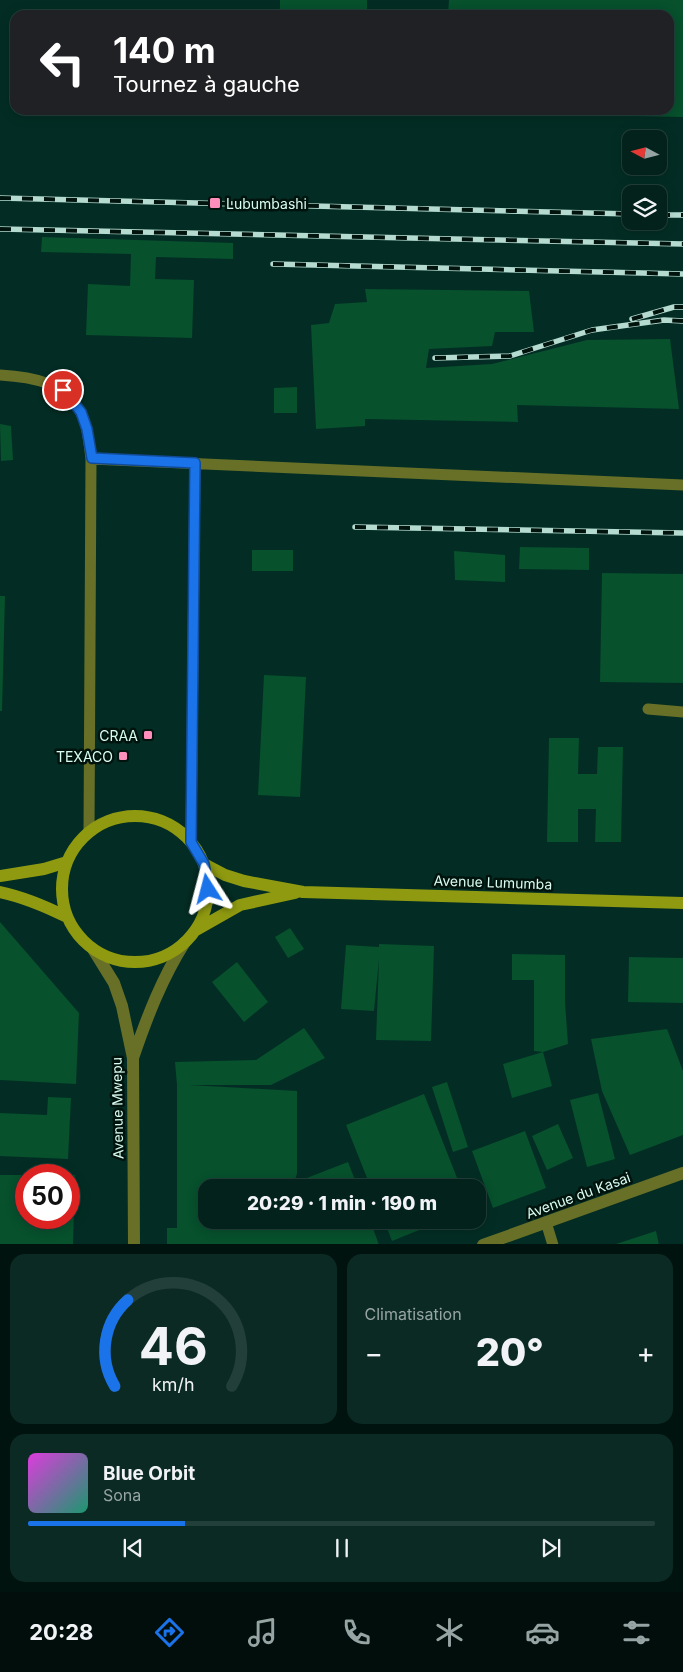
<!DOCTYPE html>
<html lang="fr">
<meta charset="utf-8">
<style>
body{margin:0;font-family:Inter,sans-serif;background:#0c2a24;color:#f1f3f6;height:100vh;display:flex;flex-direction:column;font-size:19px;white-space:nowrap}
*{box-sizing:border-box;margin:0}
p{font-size:16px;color:#96a4a3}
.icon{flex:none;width:28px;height:28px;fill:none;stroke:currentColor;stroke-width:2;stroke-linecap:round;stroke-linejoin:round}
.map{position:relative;height:1244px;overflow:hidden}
.drawer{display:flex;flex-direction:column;gap:10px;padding:10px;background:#01130f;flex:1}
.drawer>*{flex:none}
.banner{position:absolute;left:10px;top:10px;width:664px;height:105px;border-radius:15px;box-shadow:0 2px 12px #0003,0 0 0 1px #233f3a;background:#202124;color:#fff;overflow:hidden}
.needle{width:32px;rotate:277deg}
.buttons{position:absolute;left:622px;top:130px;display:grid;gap:10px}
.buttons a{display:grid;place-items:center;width:45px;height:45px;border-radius:10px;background:#02221b;box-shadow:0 2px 12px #0003,0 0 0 1px #233f3a;font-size:25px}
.speed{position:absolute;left:15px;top:1164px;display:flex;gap:10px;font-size:25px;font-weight:700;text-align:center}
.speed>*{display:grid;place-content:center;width:65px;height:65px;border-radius:50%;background:#02221b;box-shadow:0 2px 12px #0003,0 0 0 1px #233f3a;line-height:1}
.speed .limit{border:8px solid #d22;background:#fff;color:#111}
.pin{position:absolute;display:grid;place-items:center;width:42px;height:42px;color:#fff;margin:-21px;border:2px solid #fff;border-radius:50%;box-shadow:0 1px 5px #0007}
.me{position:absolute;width:55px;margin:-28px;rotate:351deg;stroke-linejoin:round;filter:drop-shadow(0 0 4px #0008)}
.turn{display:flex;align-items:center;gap:18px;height:105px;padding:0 20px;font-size:22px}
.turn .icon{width:65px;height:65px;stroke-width:2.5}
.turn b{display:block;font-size:35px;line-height:42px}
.big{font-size:38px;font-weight:800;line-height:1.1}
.drawer .tile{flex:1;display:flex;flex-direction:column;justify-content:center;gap:8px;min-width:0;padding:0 18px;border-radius:15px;background:#0c2a24}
.drawer .dial{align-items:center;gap:0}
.dial svg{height:130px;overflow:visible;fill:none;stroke:#233f3a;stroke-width:7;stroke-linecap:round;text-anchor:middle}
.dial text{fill:#f1f3f6;stroke:none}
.song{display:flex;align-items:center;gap:15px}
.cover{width:60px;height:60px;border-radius:8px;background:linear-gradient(135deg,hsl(300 70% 55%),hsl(160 70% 35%))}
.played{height:5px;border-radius:2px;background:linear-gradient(90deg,#1a73e8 25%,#233f3a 25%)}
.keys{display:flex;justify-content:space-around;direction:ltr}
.heat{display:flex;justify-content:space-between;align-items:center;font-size:28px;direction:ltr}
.drawer .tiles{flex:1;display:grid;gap:10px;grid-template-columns:1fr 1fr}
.tile:last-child{grid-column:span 2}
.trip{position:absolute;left:198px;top:1179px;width:288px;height:50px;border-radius:15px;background:#02221b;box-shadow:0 2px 12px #0003,0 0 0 1px #233f3a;font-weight:800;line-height:50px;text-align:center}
.menu{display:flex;height:80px;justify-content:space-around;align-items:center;background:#010e0b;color:#96a4a3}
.menu .icon{width:35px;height:35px}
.menu .on{color:#1a73e8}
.menu b{font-size:22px;color:#f1f3f6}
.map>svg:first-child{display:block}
.building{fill:#07512d}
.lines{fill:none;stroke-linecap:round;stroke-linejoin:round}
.service{stroke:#687028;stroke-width:11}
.minor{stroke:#687028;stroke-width:12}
.secondary{stroke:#8f9a10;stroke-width:12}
.rail-casing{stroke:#b5dacf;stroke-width:5.5}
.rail{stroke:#00130d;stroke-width:4;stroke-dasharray:11;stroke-linecap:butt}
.route-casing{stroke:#114b97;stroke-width:12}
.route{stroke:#1a73e8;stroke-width:9}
.poi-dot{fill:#fe8ebc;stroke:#00130d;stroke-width:2}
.labels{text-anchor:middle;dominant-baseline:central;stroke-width:5;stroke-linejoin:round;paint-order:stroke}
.poi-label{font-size:14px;fill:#d9fdf2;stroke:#00130d;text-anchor:end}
.street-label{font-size:14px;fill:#d9fdf2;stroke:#00130d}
</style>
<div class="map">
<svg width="683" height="1245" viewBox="0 0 683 1245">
<rect width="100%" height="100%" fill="#032d24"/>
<path class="building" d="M280 0H367V15H280Z
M449 0H683V117L579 115V110H669V15H448Z
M42 237 233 243V259L156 257 155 279 194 280 192 338 86 335 88 284 130 286 131 254 41 252Z
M365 289 529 291 534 332H495L492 346 429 349 426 368 492 364 587 340 670 339 679 409 517 405 518 422 365 419V426L316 429 311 325 329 323 335 304 367 302Z
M297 387V413H274V388Z
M0 424 11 426 13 460 1 461Z
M520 547 589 548V570L519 569Z
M252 550H293V571H252Z
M454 551 505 555V582L455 580Z
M602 573 683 574V683L600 682Z
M0 596H5L2 711H0Z
M264 675 306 677 300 797 258 795Z
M549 738H579L578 774H597L598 747H623L621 842H595L596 809H578V842H547Z
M0 922 79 1013 76 1084 0 1080Z
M290 928 304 949 288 958 275 937Z
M379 944 434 946 431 1041 376 1040 379 959 374 1011 341 1009 346 945 379 947Z
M512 954 565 955V1002L568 1044 543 1052 534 1051V980H512Z
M629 957 683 958V1003L628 1002Z
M237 962 268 1002 244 1022 212 982Z
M304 1028 325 1058 271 1085H189L297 1091V1173L293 1188H206V1220H370L379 1245H167V1228H177V1085L175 1062 256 1060Z
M667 1029 683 1071V1135L630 1155 602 1091 591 1039Z
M543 1052 552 1086 512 1098 503 1064Z
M447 1082 468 1147 453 1152 432 1087Z
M598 1093 615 1159 587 1167 570 1100Z
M424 1094 461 1188H371L346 1125Z
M48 1097 71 1098 68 1159 0 1156V1113L47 1115Z
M558 1124 573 1158 547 1170 532 1136Z
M525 1131 546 1188 493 1208 472 1151Z
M348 1162 358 1188H302L299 1181Z
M0 1175H26V1218H69V1175H75L73 1245H0Z
M384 1220H444L392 1241Z
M656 1231 659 1245H616V1244Z"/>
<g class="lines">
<path class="service" d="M0 375C32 377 65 382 81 413 88 427 89 443 91 459L89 832
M91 459 683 485
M648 709 683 712
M191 842 195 463
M546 1222 553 1245"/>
<path class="minor" d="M93 949 114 983 122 1006 133 1058 134 1245
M133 1058C147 1017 162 978 185 942
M483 1245 683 1173"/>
<path class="secondary" d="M62 889a73 73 0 1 1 146 0a73 73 0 1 1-146 0Z
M204 864 225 875 244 881 303 892 683 903
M0 876 44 869 67 862
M0 892C24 897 45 906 67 917
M196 930 240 905 295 893"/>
<defs>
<path id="rail" d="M0 198 631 214
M659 215H683
M0 229 683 244
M273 264 683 274
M632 319 674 307H683
M435 358 510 356 592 330 664 320 683 321
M355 527 683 533"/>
</defs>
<use href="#rail" class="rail-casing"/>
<use href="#rail" class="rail"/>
</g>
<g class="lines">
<defs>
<path id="route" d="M63 390 81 412 87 429 92 458 195 463 191 842 204 864 208 889"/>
</defs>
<use href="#route" class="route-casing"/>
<use href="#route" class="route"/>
</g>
<g class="poi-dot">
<rect x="209" y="197" width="12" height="12" rx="2.5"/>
<rect x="143" y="730" width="10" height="10" rx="2.5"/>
<rect x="118" y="751" width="10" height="10" rx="2.5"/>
</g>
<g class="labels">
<g class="poi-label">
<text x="226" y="203" text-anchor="start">Lubumbashi</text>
<text x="138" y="735">CRAA</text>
<text x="113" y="756">TEXACO</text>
</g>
<g class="street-label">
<text transform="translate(493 882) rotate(2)">Avenue Lumumba</text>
<text transform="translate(117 1108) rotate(-91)">Avenue Mwepu</text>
<text transform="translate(578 1195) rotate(-20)">Avenue du Kasai</text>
</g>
</g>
</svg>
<div class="buttons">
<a><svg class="needle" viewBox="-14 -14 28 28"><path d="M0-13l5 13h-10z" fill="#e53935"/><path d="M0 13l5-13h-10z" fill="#96a4a3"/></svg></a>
<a><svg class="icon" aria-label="layers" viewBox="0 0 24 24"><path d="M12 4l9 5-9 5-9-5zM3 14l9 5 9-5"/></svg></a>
</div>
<div class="speed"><div class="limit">50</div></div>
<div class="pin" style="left:63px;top:390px;background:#d93025"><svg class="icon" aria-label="arrive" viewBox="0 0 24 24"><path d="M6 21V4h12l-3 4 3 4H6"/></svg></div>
<svg class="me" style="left:208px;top:889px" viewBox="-20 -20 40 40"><path d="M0-17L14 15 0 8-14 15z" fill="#1a73e8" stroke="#fff" stroke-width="4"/></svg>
<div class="trip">20:29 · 1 min · 190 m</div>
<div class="banner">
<div class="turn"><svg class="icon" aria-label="left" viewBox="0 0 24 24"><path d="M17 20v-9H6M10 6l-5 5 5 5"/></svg><div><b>140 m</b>Tournez à gauche</div></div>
</div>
</div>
<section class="drawer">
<div class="tiles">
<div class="tile dial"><svg viewBox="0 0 100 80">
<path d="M14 69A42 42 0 1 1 86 69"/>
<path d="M14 69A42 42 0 0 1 22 16" stroke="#1a73e8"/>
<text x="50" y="56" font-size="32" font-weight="700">46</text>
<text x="50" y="72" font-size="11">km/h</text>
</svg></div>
<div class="tile"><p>Climatisation</p>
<div class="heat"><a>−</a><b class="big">20°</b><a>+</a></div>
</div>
<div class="tile">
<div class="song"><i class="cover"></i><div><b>Blue Orbit</b><p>Sona</p></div></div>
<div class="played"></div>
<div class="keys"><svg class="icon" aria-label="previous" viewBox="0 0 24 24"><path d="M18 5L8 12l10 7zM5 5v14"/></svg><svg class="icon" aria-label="pause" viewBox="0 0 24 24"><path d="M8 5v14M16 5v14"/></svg><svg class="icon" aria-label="next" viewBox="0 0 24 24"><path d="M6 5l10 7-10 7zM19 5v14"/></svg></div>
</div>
</div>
</section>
<nav class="menu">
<b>20:28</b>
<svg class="icon on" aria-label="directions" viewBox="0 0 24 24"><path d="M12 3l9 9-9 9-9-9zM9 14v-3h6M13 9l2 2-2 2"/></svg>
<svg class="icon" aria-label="music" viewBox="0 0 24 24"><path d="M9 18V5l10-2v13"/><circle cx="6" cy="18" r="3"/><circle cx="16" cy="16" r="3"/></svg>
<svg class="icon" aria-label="phone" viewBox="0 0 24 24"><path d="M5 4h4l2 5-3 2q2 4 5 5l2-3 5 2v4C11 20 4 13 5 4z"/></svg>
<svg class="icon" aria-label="climate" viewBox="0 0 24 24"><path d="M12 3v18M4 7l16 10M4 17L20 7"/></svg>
<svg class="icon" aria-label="car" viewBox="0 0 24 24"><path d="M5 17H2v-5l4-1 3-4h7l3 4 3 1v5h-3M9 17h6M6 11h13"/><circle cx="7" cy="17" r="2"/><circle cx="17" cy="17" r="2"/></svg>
<svg class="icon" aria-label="filters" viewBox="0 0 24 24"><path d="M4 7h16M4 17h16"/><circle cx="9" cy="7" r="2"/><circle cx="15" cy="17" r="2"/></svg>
</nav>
